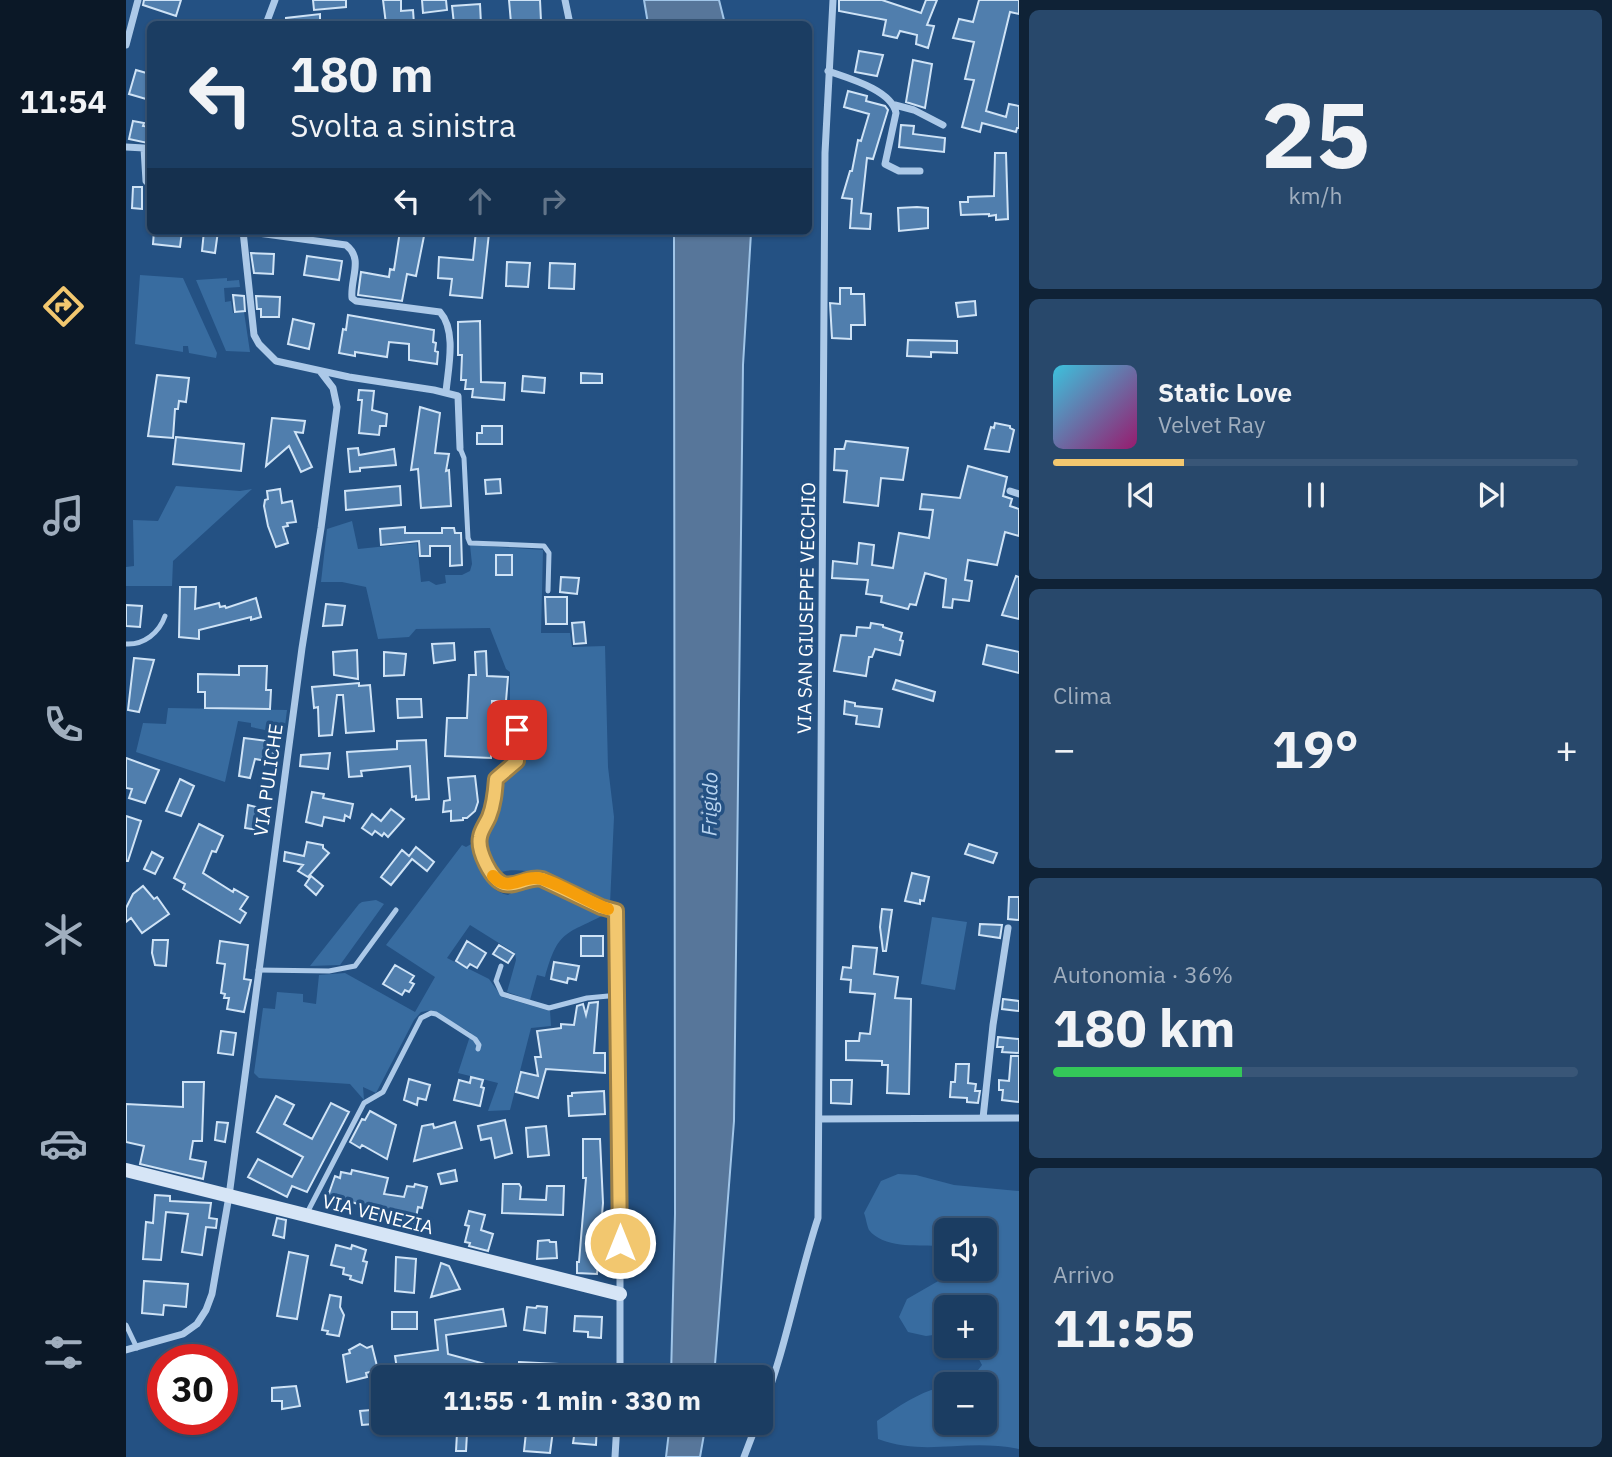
<!DOCTYPE html>
<html lang="it">
<meta charset="utf-8">
<style>
body{margin:0;font-family:"IBM Plex Sans",sans-serif;background:#28486b;color:#f1f3f6;height:100vh;display:flex;flex-direction:column;font-size:26px;white-space:nowrap}
*{box-sizing:border-box;margin:0}
p{font-size:23px;color:#a0aebe}
.icon{flex:none;width:38px;height:38px;fill:none;stroke:currentColor;stroke-width:2;stroke-linecap:round;stroke-linejoin:round}
.map{position:relative;flex:1;overflow:hidden}
.drawer{display:flex;flex-direction:column;gap:10px;padding:10px;background:#0f2236;width:593px}
.drawer>*{flex:none}
.hud{position:absolute;left:21px;top:21px;width:665px;height:214px;border-radius:10px;box-shadow:0 2px 5px #0004,0 0 0 2px #395677;background:#1b3d62;color:#f1f3f6;overflow:hidden}
.fabs{position:absolute;left:808px;top:1218px;display:grid;gap:14px}
.fabs a{display:grid;place-items:center;width:63px;height:63px;border-radius:10px;background:#1b3d62;box-shadow:0 2px 5px #0004,0 0 0 2px #395677;font-size:35px}
.speed{position:absolute;left:21px;top:1344px;display:flex;gap:14px;font-size:35px;font-weight:700;text-align:center}
.speed>*{display:grid;place-content:center;width:91px;height:91px;border-radius:50%;background:#1b3d62;box-shadow:0 2px 5px #0004,0 0 0 2px #395677;line-height:1}
.speed .limit{border:10px solid #d22;background:#fff;color:#111}
.pin{position:absolute;display:grid;place-items:center;width:60px;height:60px;color:#fff;margin:-30px;border-radius:14px;box-shadow:0 4px 10px #0006}
.me{position:absolute;width:77px;margin:-38px;rotate:0deg;stroke-linejoin:round;filter:drop-shadow(0 0 5px #0008)}
.turn{display:flex;align-items:center;gap:24px;height:147px;padding:0 28px;font-size:32px}
.turn .icon{width:91px;height:91px;stroke-width:2.5}
.turn b{display:block;font-size:49px;line-height:60px}
.lanes{display:flex;align-items:center;height:66px;padding:0 28px;background:#0003;justify-content:center;gap:35px;direction:ltr}
.lanes .off{opacity:.35}
.big{font-size:52px;font-weight:700;line-height:1.1}
.drawer .widget{flex:1;display:flex;flex-direction:column;justify-content:center;gap:10px;min-width:0;padding:0 24px;border-radius:10px;background:#28486b}
.drawer .dial{align-items:center;gap:0}
.dial b{font-size:91px;line-height:1}
.song{display:flex;align-items:center;gap:21px}
.cover{width:84px;height:84px;border-radius:10px;background:linear-gradient(135deg,hsl(190 70% 55%),hsl(320 70% 35%))}
.played{height:7px;border-radius:4px;background:linear-gradient(90deg,#f2c76f 25%,#395677 25%)}
.keys{display:flex;justify-content:space-around;direction:ltr}
.heat{display:flex;justify-content:space-between;align-items:center;font-size:38px;direction:ltr}
.charge{height:10px;border-radius:5px;background:linear-gradient(90deg,#34c759 36%,#395677 0)}
.trip{position:absolute;left:245px;top:1365px;width:402px;height:70px;border-radius:10px;background:#1b3d62;box-shadow:0 2px 5px #0004,0 0 0 2px #395677;font-weight:700;line-height:70px;text-align:center}
main{display:flex;flex:1;min-height:0}
.tab-bar{display:flex;flex-direction:column;width:126px;justify-content:space-around;align-items:center;background:#0b1827;color:#a0aebe}
.tab-bar .icon{width:49px;height:49px}
.tab-bar .selected{color:#f2c76f}
.tab-bar b{font-size:32px;color:#f1f3f6}
.map>svg:first-child{display:block}
.green{fill:#386ca0;fill-rule:evenodd}
.water{fill:#57769a;stroke:#a0c5e8;stroke-width:2}
.building{fill:#507ead;stroke:#cfe3f6;stroke-width:2}
.lines{fill:none;stroke-linecap:round;stroke-linejoin:round}
.lane{stroke:#acc9e8;stroke-width:5}
.street{stroke:#acc9e8;stroke-width:7}
.secondary{stroke:#d6e5f6;stroke-width:14}
.route-casing{stroke:#9d8148;stroke-width:18}
.route{stroke:#f2c76f;stroke-width:12}
.slow{stroke:#f59e0b;stroke-width:12}
.labels{text-anchor:middle;dominant-baseline:central;stroke-width:7;stroke-linejoin:round;paint-order:stroke}
.street-label{font-size:19px;fill:#fff;stroke:#245183}
.water-label{font-size:21px;font-style:italic;fill:#b7d3ef;stroke:#245183}
</style>
<main>
<nav class="tab-bar">
<b>11:54</b>
<svg class="icon selected" aria-label="directions" viewBox="0 0 24 24"><path d="M12 3l9 9-9 9-9-9zM9 14v-3h6M13 9l2 2-2 2"/></svg>
<svg class="icon" aria-label="music" viewBox="0 0 24 24"><path d="M9 18V5l10-2v13"/><circle cx="6" cy="18" r="3"/><circle cx="16" cy="16" r="3"/></svg>
<svg class="icon" aria-label="phone" viewBox="0 0 24 24"><path d="M5 4h4l2 5-3 2q2 4 5 5l2-3 5 2v4C11 20 4 13 5 4z"/></svg>
<svg class="icon" aria-label="climate" viewBox="0 0 24 24"><path d="M12 3v18M4 7l16 10M4 17L20 7"/></svg>
<svg class="icon" aria-label="car" viewBox="0 0 24 24"><path d="M5 17H2v-5l4-1 3-4h7l3 4 3 1v5h-3M9 17h6M6 11h13"/><circle cx="7" cy="17" r="2"/><circle cx="17" cy="17" r="2"/></svg>
<svg class="icon" aria-label="filters" viewBox="0 0 24 24"><path d="M4 7h16M4 17h16"/><circle cx="9" cy="7" r="2"/><circle cx="15" cy="17" r="2"/></svg>
</nav>
<div class="map">
<svg width="893" height="1457" viewBox="0 0 893 1457">
<rect width="100%" height="100%" fill="#245183"/>
<path class="green" d="M14 275 57 278 91 353 90 358 63 353 62 346H57V352L9 344Z
M101 278V281L113 280 114 287 98 288 99 302 105 301 107 313 118 312 124 352 100 351 70 280Z
M50 486 114 491 126 489 47 561 46 586H0V567L8 566 7 520 32 521Z
M226 521 232 549 291 543 295 582 303 581 310 585 320 583 319 575H336L344 571 346 564 344 545 417 550 415 633H444L446 647 479 646 482 767 488 817 484 904C453 890 405 861 372 873L363 862 356 843 359 831 368 814 373 791 395 763 402 734 403 701H384V672L380 669 364 628 290 629 283 637 252 639 240 587 216 582H195L201 529Z
M42 708 161 710 158 734 125 727V723L112 721 99 782 10 752 17 723 40 724Z
M347 843C357 861 356 890 382 895L404 881H411L457 901 478 915C438 935 432 931 419 977L411 975 404 1000 381 992 390 960 389 953 344 925 321 958 363 979 376 997 424 1011 425 1026 405 1028 384 1110 362 1111 372 1083 332 1073 345 1033 306 1010 295 1012 288 1020 250 1093 237 1087 238 1100 224 1084 133 1078 128 1073 137 1008 149 1009 151 992 177 994V1002L190 1004 193 975 219 973 289 1012 309 977 260 945 336 845 340 847Z
M250 900 258 904 214 965 184 966 233 904 236 902Z
M806 917 841 922 829 990 795 984Z
M772 1174 790 1175 828 1185 893 1191V1449C838 1438 801 1457 752 1439L751 1421C772 1407 795 1390 821 1386V1423H859V1384H830L845 1379 856 1365 846 1346H859V1307H821V1333L800 1336 782 1332 773 1317 781 1299 814 1280 821 1262 810 1246C790 1245 757 1248 743 1230 741 1226 740 1218 738 1213L755 1181ZM821 1230H859V1269H821Z"/>
<path class="water" d="M518 0H593L599 24H522Z
M548 231H625V233L617 365 608 1121 588 1377H545L549 1214Z
M544 1423H580L574 1457H540Z"/>
<path class="building" d="M18 0H55L50 16 17 5Z
M187 0H220V7L188 10Z
M257 0H275V11L287 10 288 24H260Z
M296 0H320L321 10 297 13Z
M383 0H414L415 21 385 23Z
M713 0H756L795 13 800 0H811L801 25 808 26 802 48 790 44 791 35 774 31 771 38 757 35 760 20 713 11Z
M853 0H893V14L884 12 860 111 880 117 883 104 893 106V128H891L890 132 856 123 854 132 836 127 848 80 839 79 848 42 827 38 833 19 847 22Z
M354 4 355 24H328L326 6Z
M194 14V24H160V18Z
M733 51 757 55 751 76 729 72Z
M787 60 806 64 799 108 780 102Z
M10 70 24 74 20 99 3 94Z
M722 91 741 96 740 101 759 106 762 110 747 159 741 158 735 213 745 214 744 229 724 228 726 199 716 198 724 171H726L732 140 735 141 743 114 718 107Z
M7 121 18 123 17 126 24 127V154L22 143 3 139Z
M775 125 788 126 787 134 819 138 818 152 773 147Z
M869 153H880L882 219 870 220V215L863 216V214L835 215 834 202H842V197L868 196Z
M7 187H16V209L6 208Z
M791 207 802 208V228L773 231 772 208Z
M28 231H56L54 247 27 244Z
M78 231H92L89 253 76 251Z
M274 231H299L290 276 281 274 276 301 232 295 235 272 263 277 264 269 268 270Z
M350 231 363 233 356 298 324 295 326 279 312 278 313 257 347 260Z
M125 253 148 254 147 274 128 273Z
M181 256 216 261 213 280 178 275Z
M381 262 404 263 402 287 380 286Z
M424 263 449 264 448 289 423 288Z
M714 288H725V294H738L739 325H725V339L706 338 704 303 714 304Z
M107 295 118 296 119 311 109 312Z
M130 296 154 297 153 317H135V309H131Z
M849 301 850 315 832 317 830 303Z
M222 315 308 330 307 342 310 343 309 351 312 352 311 364 283 360V344L263 342 261 357 229 352V356L213 353 217 329 220 330Z
M167 319 188 324 183 349 162 344Z
M354 321 355 382 379 383 378 400 346 397 347 389H339L340 380H335L336 355H332V322Z
M782 340 831 341V353L805 352V357L781 356Z
M455 373 476 374V383H455Z
M31 375 63 378 60 402 53 401 52 409H49L47 438 22 436Z
M397 376 419 378 418 393 396 391Z
M233 390 248 391 246 410 261 414 260 426H254L253 435 233 433 236 400H232Z
M294 407 314 413 309 453 323 454 320 471 323 470 325 506 295 508 292 469 285 470Z
M146 418 179 421 177 433 169 432 186 467 175 472 163 446 140 466Z
M869 423 884 426V428L888 430 883 452 859 449 865 427 868 428Z
M356 426H376V444H351V433H356Z
M50 437 118 444 115 471 47 464Z
M720 441 782 448 777 480 755 478 752 506 718 502 721 471 708 470 709 449H718Z
M232 448 233 455 268 449 270 465 234 468V471L224 472 222 449Z
M842 466 881 477 877 496 886 499 884 506 893 509V536L879 532 871 565 842 560 839 580 846 581 843 601 827 599 826 608 817 607 820 579 799 573 790 605 784 604 782 609 755 602 756 596 740 594 742 580 706 578 707 561 731 564 733 543 748 545 746 565 767 568 773 533 803 538 807 510 794 509 796 494 834 498Z
M374 479 375 493 360 494 359 480Z
M274 486 275 505 220 510 219 491Z
M154 489 156 503 166 501 170 522 161 523 162 526 157 527 162 543 150 547 142 526 138 506 139 500 142 499 141 491Z
M279 527V533H316V528H328L329 533H335L336 565 324 566V546H304V556H294L293 541 255 545 254 529Z
M370 555H386V575H370Z
M890 576 893 577V619L876 615Z
M435 577 453 578 451 594 434 592Z
M54 587H70L69 609 93 603 94 607 99 606 100 608 130 598 135 617 125 620V617L73 630V639L53 637Z
M419 597H441V624H420Z
M200 604 219 606 216 625 197 626Z
M0 605 16 606 14 627 0 626Z
M458 622 460 643 448 644 446 623Z
M745 623 757 625V627L776 633 774 640 777 641 774 655 749 649 746 657H743L740 676 708 671 715 635 730 636 731 627 744 628Z
M328 643 329 660 308 663 306 644Z
M861 645 893 652V673L857 664Z
M231 650 232 679 208 675 207 652Z
M360 651 361 676 382 677 380 701H366L365 758 319 756 321 718H341L343 675H350L349 652Z
M258 652 280 654 278 675 258 676Z
M8 658 28 660 13 712 2 710Z
M113 666H141L140 690H145L144 709 79 708V692H72V674L113 675Z
M770 680 809 692 807 701 767 689Z
M233 683V686L244 685 248 731 220 733 217 695H211L206 735 193 736 192 707 188 708 186 687Z
M271 699H295L296 717 272 718Z
M719 701 729 703V706L756 709 753 727 730 724 731 716 718 714Z
M118 738 149 742 146 762 129 759 124 778 113 776Z
M300 740 303 799 290 800V796L286 797 284 766 235 771 236 776 223 777 221 752 271 749V741Z
M204 753 202 769 174 766 175 755Z
M0 758 33 770 19 803 3 798 6 789 0 788Z
M349 776 352 802 349 811 341 818H337V820L325 821V811L317 812 318 801 324 800 322 778Z
M54 779 68 786 55 816 40 811Z
M186 792 198 794 197 798 227 804 224 818 219 815 218 821 198 817 196 826 180 822Z
M122 805 142 810 139 831 119 828Z
M265 809 278 819 262 837 258 833 256 836 249 831 246 835 236 828 246 814 255 821Z
M0 816 15 821 2 861H0Z
M73 824 97 836 90 852 86 851 77 873 107 892 108 889 122 897 114 909 120 913 114 923 57 889 59 884 48 878Z
M181 842 197 845V848L203 853 182 877 172 871 177 865 158 861 159 852 178 856Z
M843 844 871 853 867 863 839 854Z
M290 847 308 862 301 871 286 859 265 885 255 877 276 850 283 856Z
M26 852 37 858 29 874 18 869Z
M786 873 803 877 798 901 794 900V904L779 901Z
M185 876 197 886 190 895 179 885Z
M17 886 28 899 31 897 43 914 16 933 5 918 0 922V908L7 894Z
M883 897H893V920L882 919Z
M756 909 766 910 760 951H757L754 927Z
M854 924 876 925 874 938 853 935Z
M455 936H477V956H455Z
M27 940H42L40 966 29 965 26 953Z
M94 941 122 945 118 979 125 980 118 1012 101 1009 103 998H98L99 994 95 993 99 964 91 963Z
M341 941 360 953 351 968 344 964 341 968 330 961Z
M373 945 388 954 382 963 367 954Z
M727 946 751 948 748 974 772 977 769 998 785 999 783 1094 761 1093 762 1065H756V1061L720 1060V1041H733L734 1033 744 1034 749 994 724 992 725 980 715 979 717 967 725 968Z
M428 962 453 966 450 980 442 978 441 983 425 979Z
M269 965 288 976 284 982 288 984 283 992 279 990 276 995 257 984Z
M877 999 893 1001V1011L876 1009Z
M472 1002 468 1053H479V1073L420 1069 412 1098 390 1092 395 1072 412 1076 409 1057H415L411 1031 435 1028V1024L448 1025 451 1006 457 1004 460 1015 463 1003Z
M95 1031 110 1033 107 1055 92 1053Z
M872 1037 893 1039V1053L876 1052 877 1047H871Z
M885 1056H893V1102L876 1100 877 1090H873V1080L883 1081Z
M830 1064H843L842 1083 850 1084 849 1091H854L852 1103 841 1102V1098L824 1097 825 1082H829Z
M345 1077 357 1080 355 1087 358 1088 354 1106 328 1100 333 1080 344 1083Z
M283 1079 304 1085 300 1100 292 1098 291 1105 278 1100Z
M705 1080H726L725 1104 705 1103Z
M57 1082H78L76 1141H67L64 1159 80 1162 77 1179 14 1164 18 1146 0 1142V1104L57 1107Z
M478 1091 479 1114 443 1116 442 1096H446V1093Z
M150 1096 168 1105 158 1124 186 1139 205 1103 223 1112 181 1192 166 1186 161 1197 122 1177 132 1159 166 1177 177 1157 131 1132Z
M244 1111 270 1125 261 1159 236 1145 234 1148 224 1142 236 1119 239 1120Z
M379 1120 386 1153 369 1158 365 1138 355 1140 352 1126Z
M91 1122 102 1123 99 1142 89 1140Z
M329 1122 336 1148 288 1161 296 1126 307 1124 308 1128Z
M420 1126 423 1155 402 1157 400 1128Z
M457 1139H474L477 1203 471 1274 451 1273V1262H453L460 1178H457Z
M226 1170 262 1178 258 1194 278 1197 281 1186 288 1187 289 1184 301 1187 296 1208 292 1207 289 1223 260 1217 245 1211 246 1208 222 1201 221 1207 200 1202 209 1176 214 1178 215 1172 225 1174Z
M329 1170 331 1181 315 1184 312 1174Z
M377 1184H393L395 1187 394 1199 420 1200 421 1186H438L437 1215 376 1213Z
M29 1195 44 1196V1201L85 1203 83 1218 91 1219 90 1228 80 1227 76 1255 56 1252 62 1214 40 1212 35 1260 17 1259 20 1222 27 1223Z
M343 1211 359 1215 355 1230 367 1234 362 1251 343 1246 344 1243 339 1242 343 1226 339 1225Z
M151 1218 160 1220 158 1238 147 1235Z
M423 1240 424 1242H430L431 1258 411 1259 412 1241Z
M210 1245 225 1249 226 1245 240 1250 237 1261 241 1262 236 1283 224 1279 225 1276 217 1274 218 1268 205 1265Z
M163 1252 182 1256 171 1319 151 1316Z
M270 1257 290 1259 288 1293 269 1291Z
M315 1263 323 1266 334 1289 305 1297Z
M18 1281 62 1284 60 1307 38 1305 37 1315 16 1313Z
M204 1295 215 1297 214 1307 218 1315 213 1336 201 1334 202 1331 196 1330Z
M411 1306 421 1307 419 1333 398 1330 401 1307 410 1308Z
M377 1309 380 1326 320 1335 322 1354 370 1367 367 1377H341L298 1365 299 1372 287 1373V1368L271 1369 269 1356 312 1350 309 1320Z
M266 1312H291V1329H266Z
M449 1316 476 1317 475 1338 462 1337V1332L448 1331Z
M234 1344 241 1348 246 1346 252 1370 240 1373 241 1377 221 1382 217 1355 224 1353 223 1350Z
M393 1362 472 1366 471 1377H392Z
M170 1386 174 1406 156 1409V1401H146V1388Z
M245 1410 247 1424 236 1425 234 1411Z
M401 1423H428L424 1453 398 1451Z
M450 1423H471L470 1445 447 1443Z
M331 1433H341L340 1451H330Z"/>
<g class="lines">
<path class="lane" d="M334 448 338 458 342 538 344 543 418 546 423 553 422 591
M0 644C18 645 33 633 39 616
M391 730V761L371 779C369 792 368 805 363 817 360 823 355 830 354 837 351 849 365 880 378 884 391 887 403 876 416 879L490 911
M375 966 370 981 376 994 423 1008 461 998 493 995
M132 970 203 971 229 966 270 910
M181 1213 238 1103 257 1092 295 1018 305 1013 310 1014 349 1039 353 1045 352 1049
M0 1325 11 1348"/>
<path class="street" d="M439 0 444 24
M140 24 149 0
M0 45 12 0
M702 71C722 78 766 90 770 113L759 164 773 171H794
M769 105 788 110 817 125
M0 147 18 148 20 181 24 185
M117 231 128 335 133 344 150 361 223 377 308 390 332 396 334 448
M117 231 220 245C238 259 224 278 226 298L230 301 314 312C331 331 322 369 320 392
M884 491 893 494
M490 911 494 1114V1377
M857 1118 867 1025 882 928
M693 1119 893 1118
M0 1350 57 1334 71 1324 80 1310 86 1294 103 1196 176 648 195 528 211 407 207 388 194 371
M635 1412C660 1349 671 1282 692 1218L699 153 707 0
M489 1457 491 1423
M618 1457 631 1423"/>
<path class="secondary" d="M0 1170 494 1294"/>
</g>
<g class="lines">
<defs>
<path id="route" d="M391 730V761L370 779C369 792 368 805 363 817 360 824 355 830 354 837 351 850 365 880 378 884 391 887 403 876 416 879L475 907 490 911 494 1243"/>
</defs>
<use href="#route" class="route-casing"/>
<use href="#route" class="route"/>
<path class="slow" d="M367 876C381 892 393 878 409 878 423 877 465 904 482 909"/>
</g>
<g class="labels">
<g class="street-label">
<text transform="translate(680 608) rotate(-89)">VIA SAN GIUSEPPE VECCHIO</text>
<text transform="translate(142 780) rotate(-82)">VIA PULICHE</text>
<text transform="translate(252 1214) rotate(14)">VIA VENEZIA</text>
</g>
<g class="water-label">
<text transform="translate(583 804) rotate(-89)">Frigido</text>
</g>
</g>
</svg>
<div class="fabs">
<a><svg class="icon" aria-label="sound" viewBox="0 0 24 24"><path d="M4 9h4l5-4v14l-5-4H4zM17 9q2 3 0 6"/></svg></a>
<a>+</a>
<a>−</a>
</div>
<div class="speed"><div class="limit">30</div></div>
<div class="pin" style="left:391px;top:730px;background:#d93025"><svg class="icon" aria-label="arrive" viewBox="0 0 24 24"><path d="M6 21V4h12l-3 4 3 4H6"/></svg></div>
<svg class="me" style="left:494px;top:1243px" viewBox="-20 -20 40 40"><circle r="17" fill="#f2c76f" stroke="#fff" stroke-width="3"/><path d="M0-11L8 9 0 5-8 9z" fill="#fff"/></svg>
<div class="trip">11:55 · 1 min · 330 m</div>
<div class="hud">
<div class="turn"><svg class="icon" aria-label="left" viewBox="0 0 24 24"><path d="M17 20v-9H6M10 6l-5 5 5 5"/></svg><div><b>180 m</b>Svolta a sinistra</div></div>
<div class="lanes"><svg class="icon" aria-label="left" viewBox="0 0 24 24"><path d="M17 20v-9H6M10 6l-5 5 5 5"/></svg><svg class="icon off" aria-label="ahead" viewBox="0 0 24 24"><path d="M12 20V5M6 11l6-6 6 6"/></svg><svg class="icon off" aria-label="right" viewBox="0 0 24 24"><path d="M7 20v-9h11M14 6l5 5-5 5"/></svg></div>
</div>
</div>
<section class="drawer">
<div class="widget dial"><b>25</b><p>km/h</p></div>
<div class="widget">
<div class="song"><i class="cover"></i><div><b>Static Love</b><p>Velvet Ray</p></div></div>
<div class="played"></div>
<div class="keys"><svg class="icon" aria-label="previous" viewBox="0 0 24 24"><path d="M18 5L8 12l10 7zM5 5v14"/></svg><svg class="icon" aria-label="pause" viewBox="0 0 24 24"><path d="M8 5v14M16 5v14"/></svg><svg class="icon" aria-label="next" viewBox="0 0 24 24"><path d="M6 5l10 7-10 7zM19 5v14"/></svg></div>
</div>
<div class="widget"><p>Clima</p>
<div class="heat"><a>−</a><b class="big">19°</b><a>+</a></div>
</div>
<div class="widget"><p>Autonomia · 36%</p><b class="big">180 km</b><div class="charge"></div></div>
<div class="widget"><p>Arrivo</p><b class="big">11:55</b></div>
</section>
</main>
